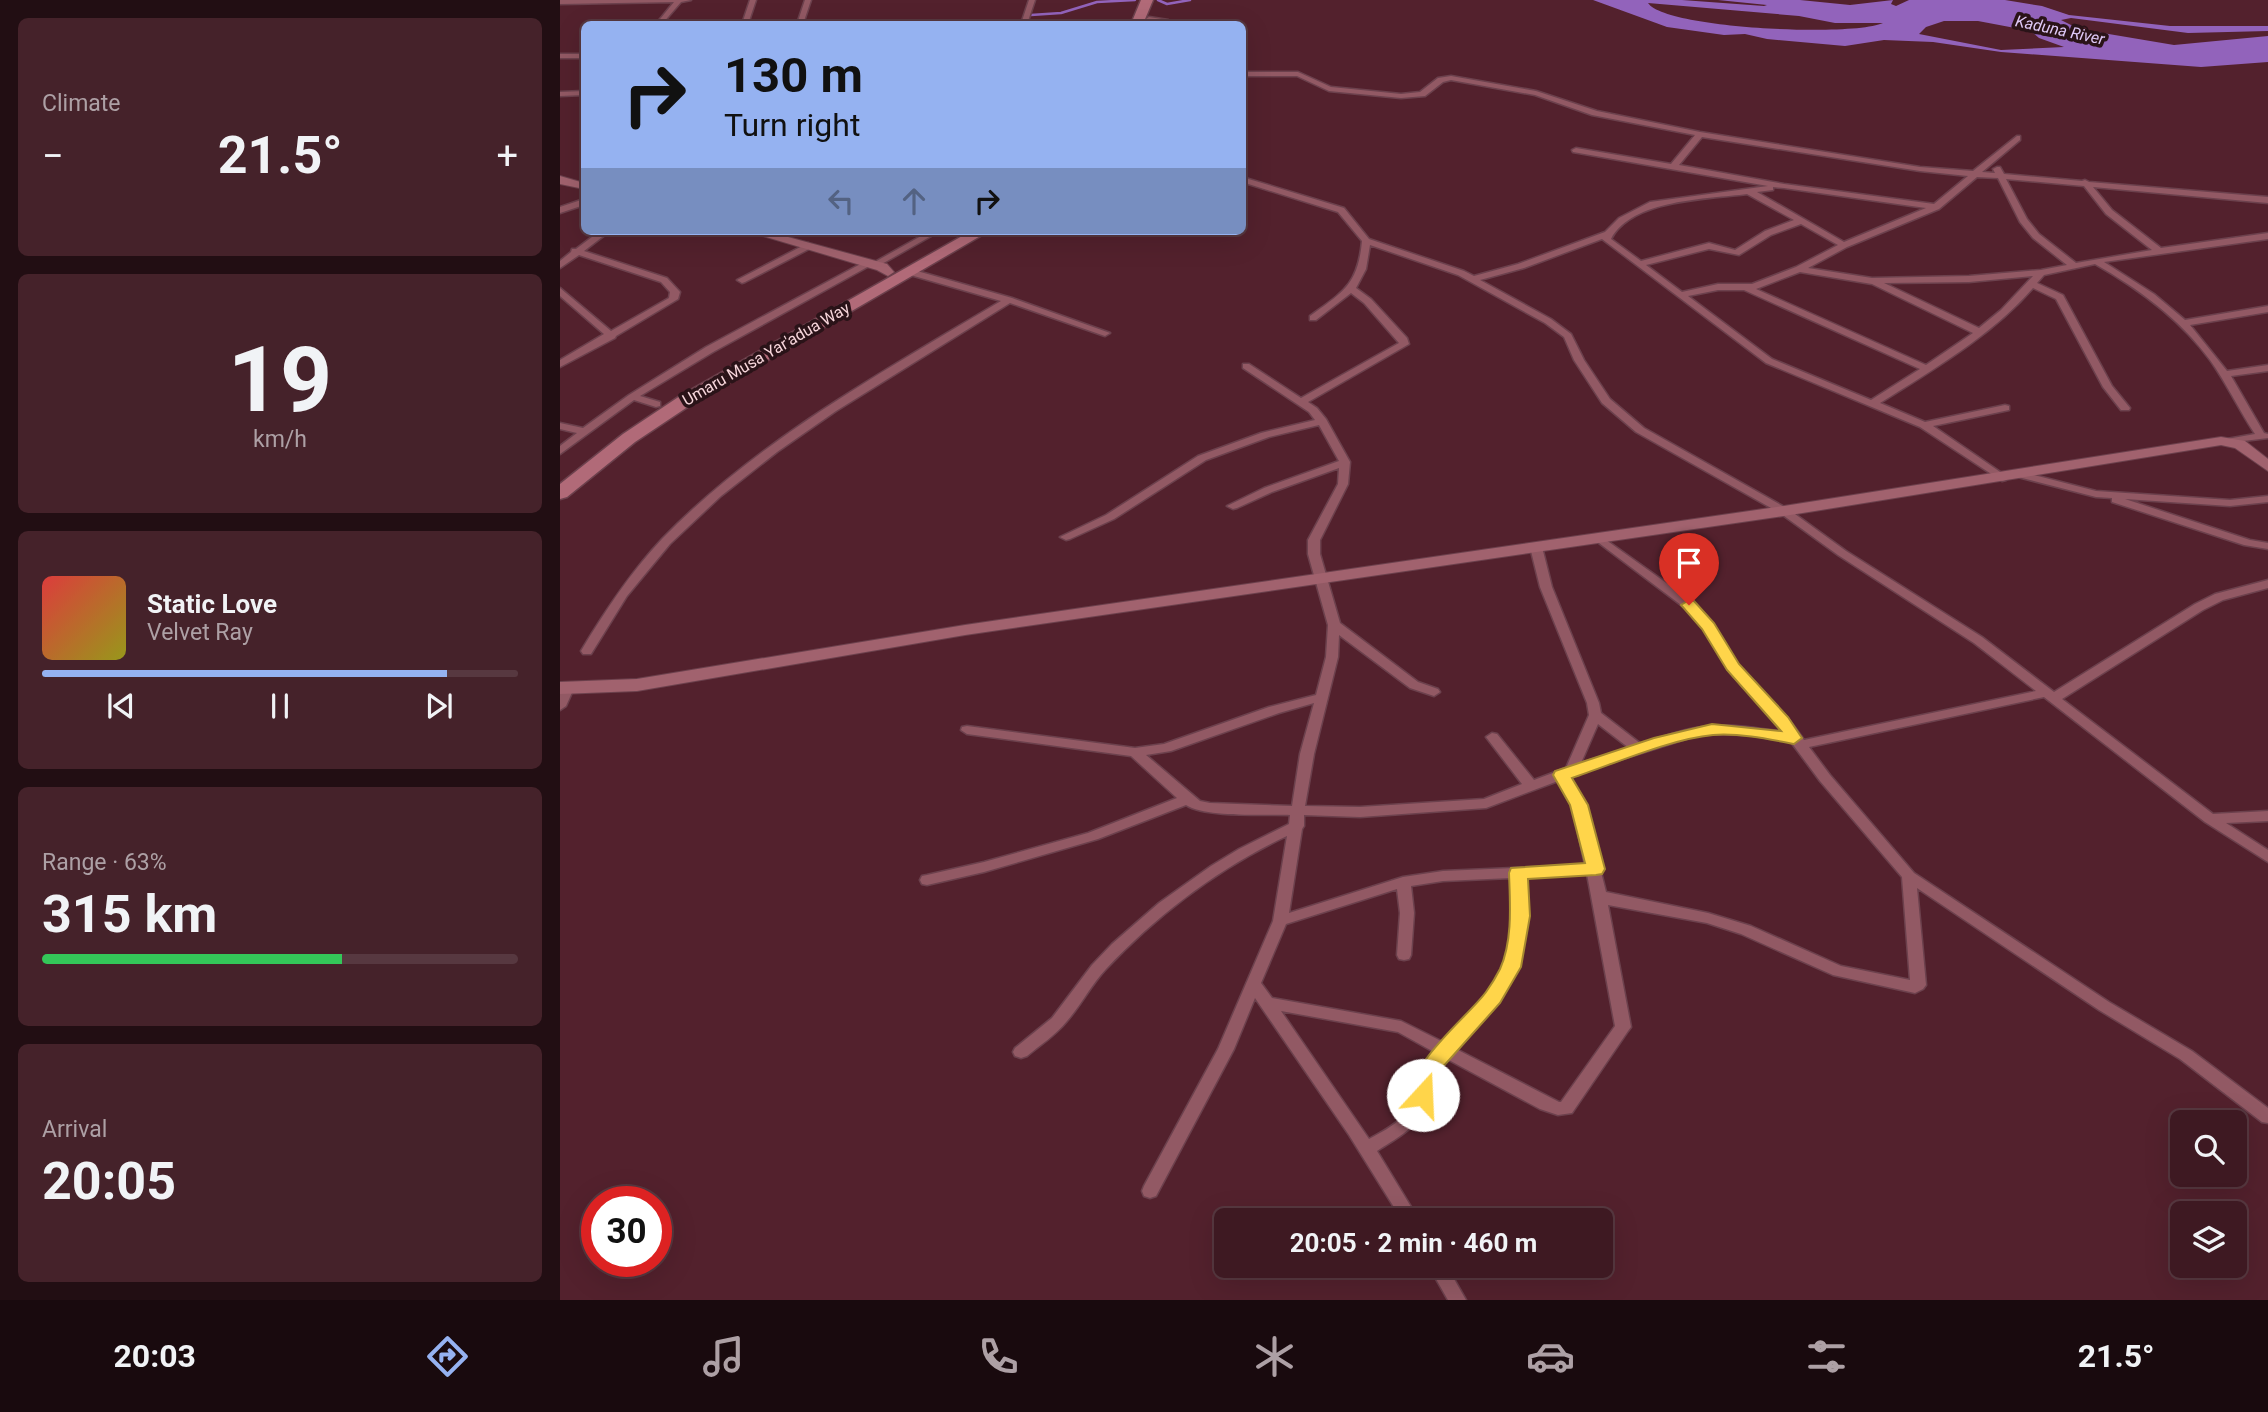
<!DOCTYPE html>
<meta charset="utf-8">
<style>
body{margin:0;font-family:Roboto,sans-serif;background:#45222a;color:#f1f3f6;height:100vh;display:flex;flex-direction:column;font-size:26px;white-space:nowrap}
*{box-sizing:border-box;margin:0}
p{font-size:23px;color:#ada0a5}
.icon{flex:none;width:38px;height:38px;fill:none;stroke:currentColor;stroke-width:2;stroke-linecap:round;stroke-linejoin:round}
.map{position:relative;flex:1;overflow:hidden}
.side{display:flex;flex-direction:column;gap:18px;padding:18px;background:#220e13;width:560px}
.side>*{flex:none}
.banner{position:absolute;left:21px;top:21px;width:665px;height:214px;border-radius:10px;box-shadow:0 7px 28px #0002,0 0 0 2px #573840;background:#95b2f1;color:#111;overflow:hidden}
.controls{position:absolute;left:1610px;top:1110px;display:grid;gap:14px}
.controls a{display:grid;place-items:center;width:77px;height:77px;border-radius:10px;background:#3e1922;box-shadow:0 7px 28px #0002,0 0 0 2px #573840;font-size:35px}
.speed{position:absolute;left:21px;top:1186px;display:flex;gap:14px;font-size:35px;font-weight:700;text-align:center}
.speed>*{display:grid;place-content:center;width:91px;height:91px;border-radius:50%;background:#3e1922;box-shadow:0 7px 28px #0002,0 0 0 2px #573840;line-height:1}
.speed .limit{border:10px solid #d22;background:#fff;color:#111}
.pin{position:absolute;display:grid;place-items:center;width:60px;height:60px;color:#fff;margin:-72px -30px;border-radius:50% 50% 50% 0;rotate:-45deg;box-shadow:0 0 7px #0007}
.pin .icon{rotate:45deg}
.me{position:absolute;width:77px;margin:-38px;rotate:20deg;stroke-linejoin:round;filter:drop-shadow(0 0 5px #0008)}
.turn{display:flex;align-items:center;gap:24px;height:147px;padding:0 28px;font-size:32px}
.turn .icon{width:91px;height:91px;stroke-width:2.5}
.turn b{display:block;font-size:49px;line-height:60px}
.lanes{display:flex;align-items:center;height:66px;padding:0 28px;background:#0003;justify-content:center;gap:35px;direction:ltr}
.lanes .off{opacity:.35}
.big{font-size:52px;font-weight:700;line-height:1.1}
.side .card{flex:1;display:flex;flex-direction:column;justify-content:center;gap:10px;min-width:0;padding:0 24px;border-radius:10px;background:#45222a}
.side .dial{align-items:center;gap:0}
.dial b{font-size:91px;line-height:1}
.song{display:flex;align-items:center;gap:21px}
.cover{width:84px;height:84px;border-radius:10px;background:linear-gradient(135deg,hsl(0 70% 55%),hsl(60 70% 35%))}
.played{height:7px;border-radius:4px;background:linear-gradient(90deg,#95b2f1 85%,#573840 85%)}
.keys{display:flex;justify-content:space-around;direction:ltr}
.heat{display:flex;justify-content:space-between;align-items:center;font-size:38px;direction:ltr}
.charge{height:10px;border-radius:5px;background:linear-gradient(90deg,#34c759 63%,#573840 0)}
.trip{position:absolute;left:654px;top:1208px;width:399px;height:70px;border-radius:10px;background:#3e1922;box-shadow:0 7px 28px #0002,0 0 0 2px #573840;font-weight:700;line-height:70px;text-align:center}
.dock{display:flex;height:112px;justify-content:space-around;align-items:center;background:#190a0e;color:#ada0a5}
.dock .icon{width:49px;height:49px}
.dock .on{color:#95b2f1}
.dock b{font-size:32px;color:#f1f3f6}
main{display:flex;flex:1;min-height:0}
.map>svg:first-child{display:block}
.water{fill:#9263bb;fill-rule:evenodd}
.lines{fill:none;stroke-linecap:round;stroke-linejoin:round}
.stream{stroke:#9263bb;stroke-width:2.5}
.street-casing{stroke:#6c414d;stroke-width:3}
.secondary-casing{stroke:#6c414d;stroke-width:2}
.primary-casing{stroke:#6c414d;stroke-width:3}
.street{fill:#925964;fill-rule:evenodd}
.secondary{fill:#a1626e;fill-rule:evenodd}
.primary{fill:#b16a78;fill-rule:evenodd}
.route{fill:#ffd54a;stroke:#a68a30;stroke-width:2}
.labels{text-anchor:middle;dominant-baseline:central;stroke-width:7;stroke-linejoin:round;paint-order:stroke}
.far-water-label{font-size:16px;font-style:italic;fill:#dfc9f7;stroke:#2a1318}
.far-street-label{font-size:16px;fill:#f8d7dc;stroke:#2a1318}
</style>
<main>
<section class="side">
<div class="card"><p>Climate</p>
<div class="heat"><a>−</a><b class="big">21.5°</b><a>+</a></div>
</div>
<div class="card dial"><b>19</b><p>km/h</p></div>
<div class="card">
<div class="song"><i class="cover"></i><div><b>Static Love</b><p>Velvet Ray</p></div></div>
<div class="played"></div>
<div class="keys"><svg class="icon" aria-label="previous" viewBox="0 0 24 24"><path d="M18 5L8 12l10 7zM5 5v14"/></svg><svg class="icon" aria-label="pause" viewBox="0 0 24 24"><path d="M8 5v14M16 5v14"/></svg><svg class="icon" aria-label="next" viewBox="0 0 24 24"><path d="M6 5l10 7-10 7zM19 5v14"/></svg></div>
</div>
<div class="card"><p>Range · 63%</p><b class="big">315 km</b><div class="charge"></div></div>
<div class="card"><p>Arrival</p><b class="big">20:05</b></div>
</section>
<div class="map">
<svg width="1708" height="1300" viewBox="0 0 1708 1300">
<rect width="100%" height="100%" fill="#53212d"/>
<path class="water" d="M1033 0H1122L1204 6 1207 5 1158 0H1240L1290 5 1333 0 1331 4 1336 6 1349 0H1445L1482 6 1509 15 1610 26H1708V31L1628 33 1511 18 1501 20 1519 29 1614 45 1708 36V62L1641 67 1441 52 1373 42 1324 40 1285 46 1207 39 1185 34 1164 35 1107 27ZM1088 3 1239 16 1275 23H1323C1293 37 1105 29 1088 3ZM1384 21H1418L1471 31 1479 38 1504 47 1441 50 1359 34 1366 27Z"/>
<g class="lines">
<path class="stream" d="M598 0 607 4 630 0
M471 15 501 13 537 2 575 0"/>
<defs>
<path id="street" d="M0 0H131L121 2 102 24H96L114 2 0 4Z
M190 0H196L188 24H182Z
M245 0H251L243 24H237Z
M469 0H475L467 24H461Z
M589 17 608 20 609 24 587 20 586 19Z
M343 21 345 22 347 24H341L340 23Z
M0 54H24V58H0Z
M682 72H738L771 87 841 94 860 92 878 78 891 76 976 91 1037 111 1140 132 1360 167 1413 171 1457 136H1460V140L1422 172 1435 173 1433 169 1437 167H1440L1444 174 1522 181 1525 180 1529 182 1708 197V203L1533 187 1552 210 1601 248 1708 233V239L1544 262 1594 294 1625 320 1708 306V312L1630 325 1667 371 1708 365V371L1671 376 1704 433 1708 434V438L1667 443 1666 441 1667 439 1695 434C1679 410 1667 384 1650 360 1620 319 1579 289 1535 264L1484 275 1477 283 1503 295 1552 386 1570 408 1569 410H1561L1543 387 1496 299 1473 288C1431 336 1374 369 1320 403L1365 422 1445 405 1449 406V410L1373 426 1446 476 1447 478 1446 480 1442 481 1360 427 1206 363 1042 239 964 268 920 280 991 319 1011 334 1024 360 1050 399 1084 428 1228 509 1286 551 1422 637 1494 692 1635 604 1655 594 1708 580V588L1663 600 1643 610 1502 699 1653 814 1708 811V821L1666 823 1708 850V862L1645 822 1484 697 1249 747 1270 775 1354 873 1549 1002 1632 1051 1708 1108V1123L1702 1122 1620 1059 1539 1010 1357 888 1366 985 1363 989 1355 993 1273 975 1181 934 1147 923 1048 905 1071 1027 1068 1031 1012 1113 998 1115 980 1109 887 1059C874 1073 873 1093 864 1110 854 1130 835 1139 817 1151L859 1220H842L789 1135 695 998 674 1049 596 1196 590 1198 584 1196 582 1191 584 1186 658 1049 713 921 727 836C659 868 597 915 546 969 531 985 521 1005 507 1021 496 1035 480 1045 467 1056L461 1058 455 1056 453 1052 455 1048 492 1018 532 965 552 944 599 903 651 866 679 849 729 824 730 815C705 814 646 818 626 805L538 839 424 872 367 885 362 884 360 880 362 876 367 875 424 862 528 833 617 798 571 756 407 734 401 730 402 727 407 726 575 748 604 744 709 707 756 695 766 657 768 625 748 554V540L778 484 779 468 712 492 677 508 673 509 667 506 704 488 779 461 759 425 709 437 646 460 554 519 510 539 506 540 500 537 546 515 638 456 701 433 755 420 749 412 683 368V364H689L741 398 839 343 804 303 791 293 756 320H750V316C783 292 798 285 802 241L778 212 682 182V177L784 208 809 239 904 271 914 276 958 264 1045 232 1059 218 1090 202 1208 186 1013 152 1012 150 1016 148 1111 164 1135 135 1032 115 975 95 891 80 883 82 865 96 841 98 769 91 737 76H682ZM1142 137 1360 171 1408 176 1374 204 1224 184 1119 165ZM1417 177 1438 178 1460 222 1473 238 1507 265 1481 270 1409 276 1312 278 1248 268 1287 247 1379 209ZM1446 179 1524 186 1546 214 1592 250 1516 263 1479 234 1467 219ZM1213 187 1224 188 1366 208 1284 242 1197 192 1213 190ZM1187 194 1234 220 1205 231 1175 250 1149 243 1081 261 1051 239C1072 199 1148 199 1187 194ZM1241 224 1278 245 1236 267 1192 284H1158L1122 292 1086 265 1149 249 1179 255 1211 235ZM810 245 898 275 985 323 1004 337 1014 360 1042 403 1076 432 1220 513 1278 555 1414 643 1476 691 1244 740 1227 717 1177 665 1153 624 1133 602 1039 535 1033 538 1035 540 1125 608 1144 629 1168 670 1224 732C1201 729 1176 724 1152 726 1128 727 1104 737 1081 744L1041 713 1039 703 992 587 982 547 976 544 970 547 980 587 1027 703 1029 715 1006 768 974 780 937 734 932 733 926 737 962 784 924 799 800 807 745 806 754 754 778 657 779 635 850 688 874 696 880 692 878 689 858 682 780 623 760 554V540L788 484 790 462 766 419 757 408 748 402 849 344 847 338 811 299 796 288 806 269ZM1240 272 1312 284 1413 333 1366 365 1196 289ZM1473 276 1441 310 1419 328 1324 283 1409 282ZM1158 290H1184L1360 369 1311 400 1212 359 1128 296ZM754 703 740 754 732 806 650 803 640 801 586 755 611 751 719 713ZM1038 724 1069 748 1021 763ZM1152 734 1189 735 1231 742 1260 781 1342 877 1350 980 1281 966 1191 926 1148 913 1046 892 1041 872 1043 869 1039 865 1026 805 1009 776 1132 737ZM998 781 1012 805 1025 865 883 871 843 877 729 913 742 829 744 826V815L800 817 926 808ZM1027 874 1055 1026 1001 1102H999L896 1049 938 1002 958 967 968 916 965 877ZM951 878 954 916 944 967 928 994 883 1042 841 1021 712 998 701 983 726 924 837 889 840 913 837 955 839 959 844 960 849 959 851 955 854 913 851 886 883 881ZM721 1011 838 1032 874 1052C858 1070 858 1098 842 1117 834 1126 820 1133 809 1139Z
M24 91V95L0 96V92Z
M21 200H24V205L0 213V207Z
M40 231H50L24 251 107 278 120 292 118 299 56 336 55 338 0 367V360L44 334 0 296V288L51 331 109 298 110 292 101 282 19 255 0 268V261L11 252 12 249H16Z
M370 231H380L320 265 313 263Z
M248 243 252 246 251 248 185 282 182 283 177 280Z
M308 260 311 261V265L153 352 80 396 100 402V406L96 407 74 400 0 454V446L17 433 0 429V423L23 428 69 395 146 347Z
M350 269 452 298 550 333 545 336 542 335 450 303 276 411 217 452 161 496 110 544 67 596 31 654H23L21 651C45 611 70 573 102 539 198 440 324 371 441 301L347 274V270Z
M1462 472 1536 491 1670 500 1708 496V502L1670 506 1565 499 1690 540 1708 543V549L1684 545 1552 502V498L1536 497 1458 477 1457 475 1458 473Z
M8 684 14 688 6 706 0 710V692L4 685Z
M868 1265H886L906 1300H888Z"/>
<path id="secondary" d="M0 176 24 183V189L0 184Z
M186 231H206L327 264 334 272 328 276 317 270Z
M1661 437 1685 441 1708 459V471L1675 448 1661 445 1224 516 405 635 77 691 0 694V682L77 679 405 625 1224 506Z"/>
<path id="primary" d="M581 0H593L583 24H571Z
M411 231H429L132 404 75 442 7 497 0 499V484L63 434 120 396Z"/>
</defs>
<use href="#street" class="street-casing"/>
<use href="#secondary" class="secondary-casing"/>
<use href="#primary" class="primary-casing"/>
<use href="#street" class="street"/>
<use href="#secondary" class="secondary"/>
<use href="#primary" class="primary"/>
</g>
<path class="route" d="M1129 600 1134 601 1154 623 1179 664 1228 717 1242 738 1234 744C1208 739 1179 733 1153 735 1110 739 1054 764 1012 778L1028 805 1045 869 1042 874 1036 875 968 879 970 916 961 967 940 1003 881 1069 870 1101 863 1103 855 1101C839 1070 909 1016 926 992 931 985 936 977 940 969 953 940 950 903 949 873L951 868 1025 863 1010 805 993 775 995 771 1094 738 1152 724 1221 731 1167 670 1142 629 1121 605Z"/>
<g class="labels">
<g class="far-water-label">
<text transform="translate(1500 30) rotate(12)">Kaduna River</text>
</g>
<g class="far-street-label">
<text transform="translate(206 354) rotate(-30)">Umaru Musa Yar'adua Way</text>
</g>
</g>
</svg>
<div class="controls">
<a><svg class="icon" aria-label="search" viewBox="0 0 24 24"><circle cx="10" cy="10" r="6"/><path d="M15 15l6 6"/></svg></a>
<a><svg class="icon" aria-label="layers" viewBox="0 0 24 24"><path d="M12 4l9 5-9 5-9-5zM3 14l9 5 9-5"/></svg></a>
</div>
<div class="speed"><div class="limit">30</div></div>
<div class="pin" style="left:1129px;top:605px;background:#d93025"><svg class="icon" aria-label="arrive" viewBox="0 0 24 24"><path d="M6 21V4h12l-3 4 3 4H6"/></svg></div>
<svg class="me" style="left:863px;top:1095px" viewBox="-20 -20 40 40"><circle r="19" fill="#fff"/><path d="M0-13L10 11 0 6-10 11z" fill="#ffd54a"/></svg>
<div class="trip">20:05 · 2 min · 460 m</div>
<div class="banner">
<div class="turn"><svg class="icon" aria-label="right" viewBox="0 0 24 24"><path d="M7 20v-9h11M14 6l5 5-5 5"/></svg><div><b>130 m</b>Turn right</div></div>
<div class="lanes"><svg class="icon off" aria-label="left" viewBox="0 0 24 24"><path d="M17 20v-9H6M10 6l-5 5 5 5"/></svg><svg class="icon off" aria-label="ahead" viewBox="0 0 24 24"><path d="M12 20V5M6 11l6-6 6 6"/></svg><svg class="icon" aria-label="right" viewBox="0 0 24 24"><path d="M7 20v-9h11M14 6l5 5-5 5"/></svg></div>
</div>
</div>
</main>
<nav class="dock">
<b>20:03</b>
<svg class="icon on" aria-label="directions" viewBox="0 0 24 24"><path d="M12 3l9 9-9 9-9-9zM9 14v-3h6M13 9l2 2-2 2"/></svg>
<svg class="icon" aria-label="music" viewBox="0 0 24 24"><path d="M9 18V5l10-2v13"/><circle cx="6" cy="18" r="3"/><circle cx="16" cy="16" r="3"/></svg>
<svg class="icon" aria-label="phone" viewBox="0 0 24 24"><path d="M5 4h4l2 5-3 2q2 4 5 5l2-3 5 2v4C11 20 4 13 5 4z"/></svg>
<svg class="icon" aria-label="climate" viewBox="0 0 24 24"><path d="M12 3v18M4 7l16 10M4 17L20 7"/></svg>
<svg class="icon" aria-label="car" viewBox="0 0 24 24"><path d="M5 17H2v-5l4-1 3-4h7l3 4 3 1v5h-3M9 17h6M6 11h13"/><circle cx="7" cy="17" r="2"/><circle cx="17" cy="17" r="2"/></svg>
<svg class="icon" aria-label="filters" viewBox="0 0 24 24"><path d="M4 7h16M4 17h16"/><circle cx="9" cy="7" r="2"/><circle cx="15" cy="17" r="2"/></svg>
<b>21.5°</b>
</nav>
